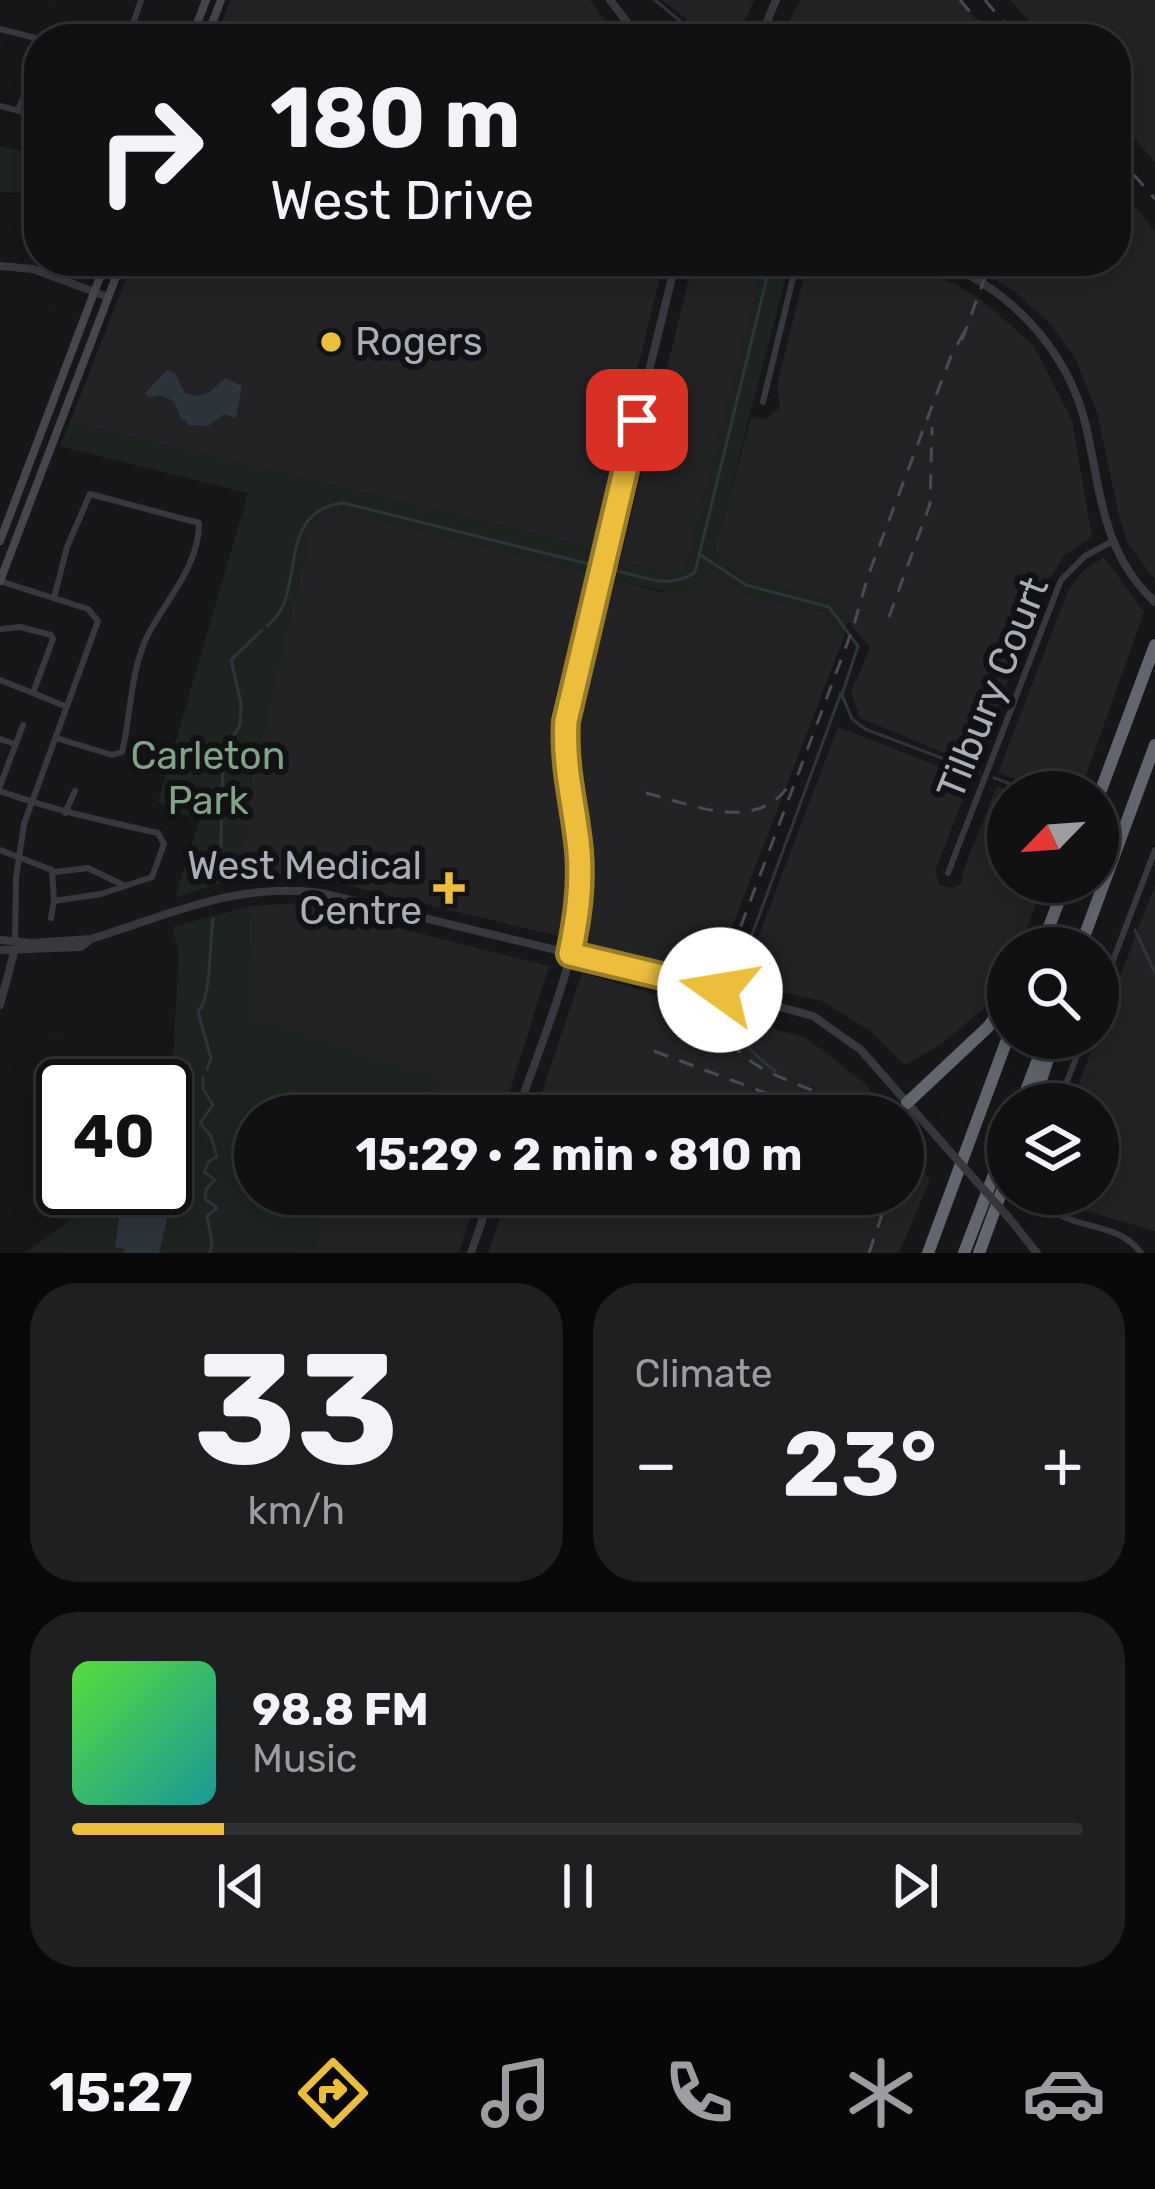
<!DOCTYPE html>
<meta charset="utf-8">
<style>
body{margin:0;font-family:Rubik,sans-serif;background:#1e1f21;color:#f1f3f6;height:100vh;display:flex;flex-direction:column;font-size:45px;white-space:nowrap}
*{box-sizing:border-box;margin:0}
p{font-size:39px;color:#9c9da0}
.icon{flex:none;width:66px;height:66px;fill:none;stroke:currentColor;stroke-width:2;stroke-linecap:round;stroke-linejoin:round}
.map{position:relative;height:1253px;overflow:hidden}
.side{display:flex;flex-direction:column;gap:30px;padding:30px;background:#09090a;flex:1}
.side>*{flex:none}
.banner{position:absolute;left:24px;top:24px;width:1107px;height:252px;border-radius:48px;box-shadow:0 6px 30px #0003,0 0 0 3px #303133;background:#111113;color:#f1f3f6;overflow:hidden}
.needle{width:78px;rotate:245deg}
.controls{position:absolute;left:987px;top:771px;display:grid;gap:24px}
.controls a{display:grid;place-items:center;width:132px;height:132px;border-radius:50%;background:#111113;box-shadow:0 6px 30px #0003,0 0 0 3px #303133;font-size:60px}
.speed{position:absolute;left:36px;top:1059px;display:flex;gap:24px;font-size:60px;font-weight:700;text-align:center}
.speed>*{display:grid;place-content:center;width:156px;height:156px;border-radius:50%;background:#111113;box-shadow:0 6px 30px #0003,0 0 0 3px #303133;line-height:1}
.speed .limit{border:6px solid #111;border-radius:18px;background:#fff;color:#111}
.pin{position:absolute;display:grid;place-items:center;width:102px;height:102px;color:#fff;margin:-51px;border-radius:24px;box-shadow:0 6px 18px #0006}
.me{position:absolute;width:132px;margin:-66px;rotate:283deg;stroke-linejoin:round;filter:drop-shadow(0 0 9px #0008)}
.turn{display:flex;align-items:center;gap:42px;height:252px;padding:0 48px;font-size:54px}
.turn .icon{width:156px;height:156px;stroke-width:2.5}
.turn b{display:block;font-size:84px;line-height:102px}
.big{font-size:90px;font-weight:700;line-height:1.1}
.side .widget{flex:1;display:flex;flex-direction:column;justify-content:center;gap:18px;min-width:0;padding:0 42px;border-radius:48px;background:#1e1f21}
.side .dial{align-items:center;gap:0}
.dial b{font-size:156px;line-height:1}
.song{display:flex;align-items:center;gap:36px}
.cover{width:144px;height:144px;border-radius:18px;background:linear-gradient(135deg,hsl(110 70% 55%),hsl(180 70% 35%))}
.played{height:12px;border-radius:6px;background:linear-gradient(90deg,#ecbe3c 15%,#303133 15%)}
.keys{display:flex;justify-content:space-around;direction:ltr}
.heat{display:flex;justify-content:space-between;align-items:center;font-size:66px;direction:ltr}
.side .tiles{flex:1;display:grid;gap:30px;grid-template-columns:1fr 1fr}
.widget:last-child{grid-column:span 2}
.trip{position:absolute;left:234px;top:1095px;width:690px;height:120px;border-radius:60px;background:#111113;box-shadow:0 6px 30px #0003,0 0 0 3px #303133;font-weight:700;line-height:120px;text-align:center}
.tabs{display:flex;height:192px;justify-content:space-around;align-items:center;background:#070708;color:#9c9da0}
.tabs .icon{width:84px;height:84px}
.tabs .current{color:#ecbe3c}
.tabs b{font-size:54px;color:#f1f3f6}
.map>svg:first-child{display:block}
.built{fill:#232326}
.green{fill:#1d241f}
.water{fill:#2d353c}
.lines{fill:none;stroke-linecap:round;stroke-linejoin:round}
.stream{stroke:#2d353c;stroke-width:3}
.minor{stroke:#38393e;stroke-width:6}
.tertiary{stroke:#38393e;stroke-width:8}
.secondary{stroke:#46474e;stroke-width:8}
.motorway{stroke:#64666f;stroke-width:12}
.rail{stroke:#4b4c53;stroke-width:3;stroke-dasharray:15 12;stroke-linecap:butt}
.tertiary-bridge{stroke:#38393e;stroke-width:8}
.route-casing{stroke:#997c27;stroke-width:30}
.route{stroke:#ecbe3c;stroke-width:21}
.poi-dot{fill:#ecbe3c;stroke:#121214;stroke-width:4.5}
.labels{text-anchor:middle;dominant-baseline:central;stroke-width:12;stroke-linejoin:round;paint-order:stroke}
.poi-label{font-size:39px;fill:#a9adb8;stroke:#121214;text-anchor:start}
.street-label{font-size:39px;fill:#a9adb8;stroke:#121214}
.park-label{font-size:39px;fill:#81a386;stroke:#121214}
</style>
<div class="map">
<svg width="1155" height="1253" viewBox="0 0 1155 1253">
<rect width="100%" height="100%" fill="#171719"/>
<path class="built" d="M230 0H590L619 39H216Z
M662 0H754L737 39H702L685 18Z
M800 0H959L994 39H780Z
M1010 0H1155V162L1116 118V39H1045Z
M1116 183 1155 231V580L1128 544 1119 516 1097 412 1074 356 1050 324 1016 293 965 261H1116Z
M133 261H667L661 273 594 548 70 422Z
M693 261H758V284L686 568 674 573 620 562Z
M808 261H890L954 283 982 300 1034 346 1072 420 1092 537 1065 555 1041 591 976 766 860 718 851 692 870 648 832 601 756 581 714 552 751 417 766 420 780 407 777 385Z
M324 511 349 512 586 572 551 715 565 850V894L558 936 299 874 244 875 249 789 313 521Z
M1104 557 1144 612 1080 792H1051L998 773 1068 591 1083 571Z
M711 568 747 595 825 612 844 637 720 958 716 979 589 946 595 855 580 747 582 709 616 580 664 593Z
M838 727 971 779 935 871 939 885 953 888 962 883 964 868 997 786 1012 792H1008V882H1045L1019 948H1008V972L983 1009 943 1043 905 1065 872 1032 822 1001 741 983Z
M1155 885V1231L1055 1202 1051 1194H1098V1104H1071Z
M300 903 549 966 502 1116H422L436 1079 247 1016 249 906Z
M582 973 806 1038 866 1084 888 1116H534Z
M903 1140 930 1180 899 1253H488L508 1194H903Z
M304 1194H478L459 1253H309Z"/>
<path class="green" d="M0 146 39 155V194L0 192Z
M758 261H790L714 552 756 581 832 601 849 618 844 637 825 612 747 595 712 569 687 596 616 580 620 562 674 573 686 567 758 284Z
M70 422 594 548 586 572 349 512H323L313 521 249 789 244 875 175 898 199 821 158 802 248 493 60 446Z
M249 906 247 1016 436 1079 422 1116H255V1194H312L322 1220 317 1253H25L93 1203 95 1188H165V1086H63V1116L55 1068 171 1086 179 956 173 927Z"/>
<path class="water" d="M167 370 175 374 185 393C207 400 209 391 226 378L242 386 236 418 224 414 208 426 189 425 180 416 174 401 161 396 149 397 145 393Z
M119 1188H164L172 1197 159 1253H124L125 1249 115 1247 119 1219 111 1201Z"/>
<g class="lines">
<path class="stream" d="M655 0 680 21 692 39
M699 554 746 585 829 607 858 646 842 695 852 719 865 729 979 772
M617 571C644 577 671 590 695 572L771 261
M267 626C309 596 272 512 343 503L589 564
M994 778 1033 792
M220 882 223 752 240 725 241 703 231 660 262 630
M1135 930 1155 973
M734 984 841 693
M734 1008C737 1038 751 1053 775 1071
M207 1069 211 1058 198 1012C212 997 209 944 213 919
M203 1078V1089L213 1105 200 1123 211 1136 217 1157 209 1161 204 1172 215 1180 206 1189 205 1199 217 1208 207 1216 212 1243 210 1253"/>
<path class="minor" d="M0 29 39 39
M128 39 141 0
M0 106 39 116
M18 110 39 61
M763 402 797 261
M0 581 88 609 98 621 24 824 16 878 15 942
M54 598 67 547 90 494 199 523C199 569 163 602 145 641 130 677 131 715 122 752L112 755 56 738
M0 629 20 627 51 635 53 639 33 693 67 707
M0 680 33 693
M0 739 15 744
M0 786 23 725
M0 791C53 810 104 821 158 833L164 844 152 877 101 894 54 901 52 870 0 850
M65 813 75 791
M55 872 88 868 125 886
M948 873 1061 580 1085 556 1111 542
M51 918 54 901
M1098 1000 1155 850
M1058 1104 1084 1038
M1037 1194C1066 1236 1114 1216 1141 1253"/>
<path class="tertiary" d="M610 0 640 39
M760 39 776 0
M938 261C1010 288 1068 350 1086 426 1101 492 1102 553 1155 602
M0 266 33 269 108 297
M0 940 32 943 91 939
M0 950 81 947 91 939C172 914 234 882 321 893L709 987 813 1016 861 1050 945 1146
M0 1005 15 949
M516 1116C540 1044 580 958 581 882 581 817 559 763 569 697L676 261
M1009 1218 1037 1253
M471 1253 491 1194"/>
<path class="secondary" d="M191 39 206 0
M206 39 221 0
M0 541 106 261
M0 581 122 261"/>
<path class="motorway" d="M1098 798 1155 645
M1041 948 1066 882
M1080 948 1155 745
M907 1103 988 1027 1008 1000
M1021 1104 1046 1038
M1033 1104 1055 1038
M928 1253 1008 1037
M964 1253 1008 1138
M979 1253 1008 1174"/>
<path class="rail" d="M960 0 993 39
M985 0 1018 39
M1116 154 1155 199
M962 340 991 261
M889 617 930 504 932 427
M646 793C694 805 756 834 790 784
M654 1051 795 1104
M859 1116C802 1071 708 1082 721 979L853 628 868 576 951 356 967 327
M869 1253 889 1194"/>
<path class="tertiary-bridge" d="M945 1146 1009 1218"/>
</g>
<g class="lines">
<defs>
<path id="route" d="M637 420 566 721C563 767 575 807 579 851 582 887 577 919 570 954L720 990"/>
</defs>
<use href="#route" class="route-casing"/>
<use href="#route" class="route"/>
</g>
<g class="poi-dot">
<circle cx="331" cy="342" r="12"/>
<path d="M443 870h12v12h12v12h-12v12h-12v-12h-12v-12h12z"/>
</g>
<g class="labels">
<g class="poi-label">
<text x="355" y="342">Rogers</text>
<text x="422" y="866" text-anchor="end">West Medical<tspan x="422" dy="45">Centre</tspan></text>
</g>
<g class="street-label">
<text transform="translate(993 688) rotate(-68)">Tilbury Court</text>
</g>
<g class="park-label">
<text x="208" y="756">Carleton<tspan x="208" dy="45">Park</tspan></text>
</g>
</g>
</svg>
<div class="controls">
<a><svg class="needle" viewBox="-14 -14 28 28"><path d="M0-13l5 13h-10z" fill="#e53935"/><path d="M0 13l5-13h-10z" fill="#9c9da0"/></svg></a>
<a><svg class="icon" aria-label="search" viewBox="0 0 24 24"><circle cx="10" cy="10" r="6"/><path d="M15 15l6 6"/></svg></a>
<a><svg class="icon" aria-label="layers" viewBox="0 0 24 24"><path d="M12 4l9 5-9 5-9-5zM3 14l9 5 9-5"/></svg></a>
</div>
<div class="speed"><div class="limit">40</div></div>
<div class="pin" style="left:637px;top:420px;background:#d93025"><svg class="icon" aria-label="arrive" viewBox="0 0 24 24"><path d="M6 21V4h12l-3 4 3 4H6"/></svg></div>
<svg class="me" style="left:720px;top:990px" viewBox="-20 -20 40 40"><circle r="19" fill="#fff"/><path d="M0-13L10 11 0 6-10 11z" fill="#ecbe3c"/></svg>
<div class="trip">15:29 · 2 min · 810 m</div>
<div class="banner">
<div class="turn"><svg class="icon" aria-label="right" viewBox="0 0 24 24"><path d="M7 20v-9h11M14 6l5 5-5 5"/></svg><div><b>180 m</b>West Drive</div></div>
</div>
</div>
<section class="side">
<div class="tiles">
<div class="widget dial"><b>33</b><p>km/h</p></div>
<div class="widget"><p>Climate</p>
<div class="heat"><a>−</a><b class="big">23°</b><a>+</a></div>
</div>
<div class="widget">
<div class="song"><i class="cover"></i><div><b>98.8 FM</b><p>Music</p></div></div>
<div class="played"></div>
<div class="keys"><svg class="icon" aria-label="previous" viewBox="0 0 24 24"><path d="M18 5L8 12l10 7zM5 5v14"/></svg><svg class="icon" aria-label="pause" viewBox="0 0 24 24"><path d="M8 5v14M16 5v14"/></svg><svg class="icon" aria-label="next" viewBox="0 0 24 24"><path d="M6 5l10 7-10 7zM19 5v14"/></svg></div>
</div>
</div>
</section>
<nav class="tabs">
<b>15:27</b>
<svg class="icon current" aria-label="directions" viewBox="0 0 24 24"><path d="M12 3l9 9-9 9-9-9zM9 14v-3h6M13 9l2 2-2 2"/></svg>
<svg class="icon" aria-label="music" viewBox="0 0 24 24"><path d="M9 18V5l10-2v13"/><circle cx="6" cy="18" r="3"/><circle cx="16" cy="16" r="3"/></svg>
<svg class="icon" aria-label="phone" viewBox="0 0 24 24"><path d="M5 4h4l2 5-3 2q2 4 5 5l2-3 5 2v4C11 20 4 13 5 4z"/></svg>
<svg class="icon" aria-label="climate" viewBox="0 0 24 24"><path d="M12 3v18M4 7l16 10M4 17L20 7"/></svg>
<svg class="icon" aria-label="car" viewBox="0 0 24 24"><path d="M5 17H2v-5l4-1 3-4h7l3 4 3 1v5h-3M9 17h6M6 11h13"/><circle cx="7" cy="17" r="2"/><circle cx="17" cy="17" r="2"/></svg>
</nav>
